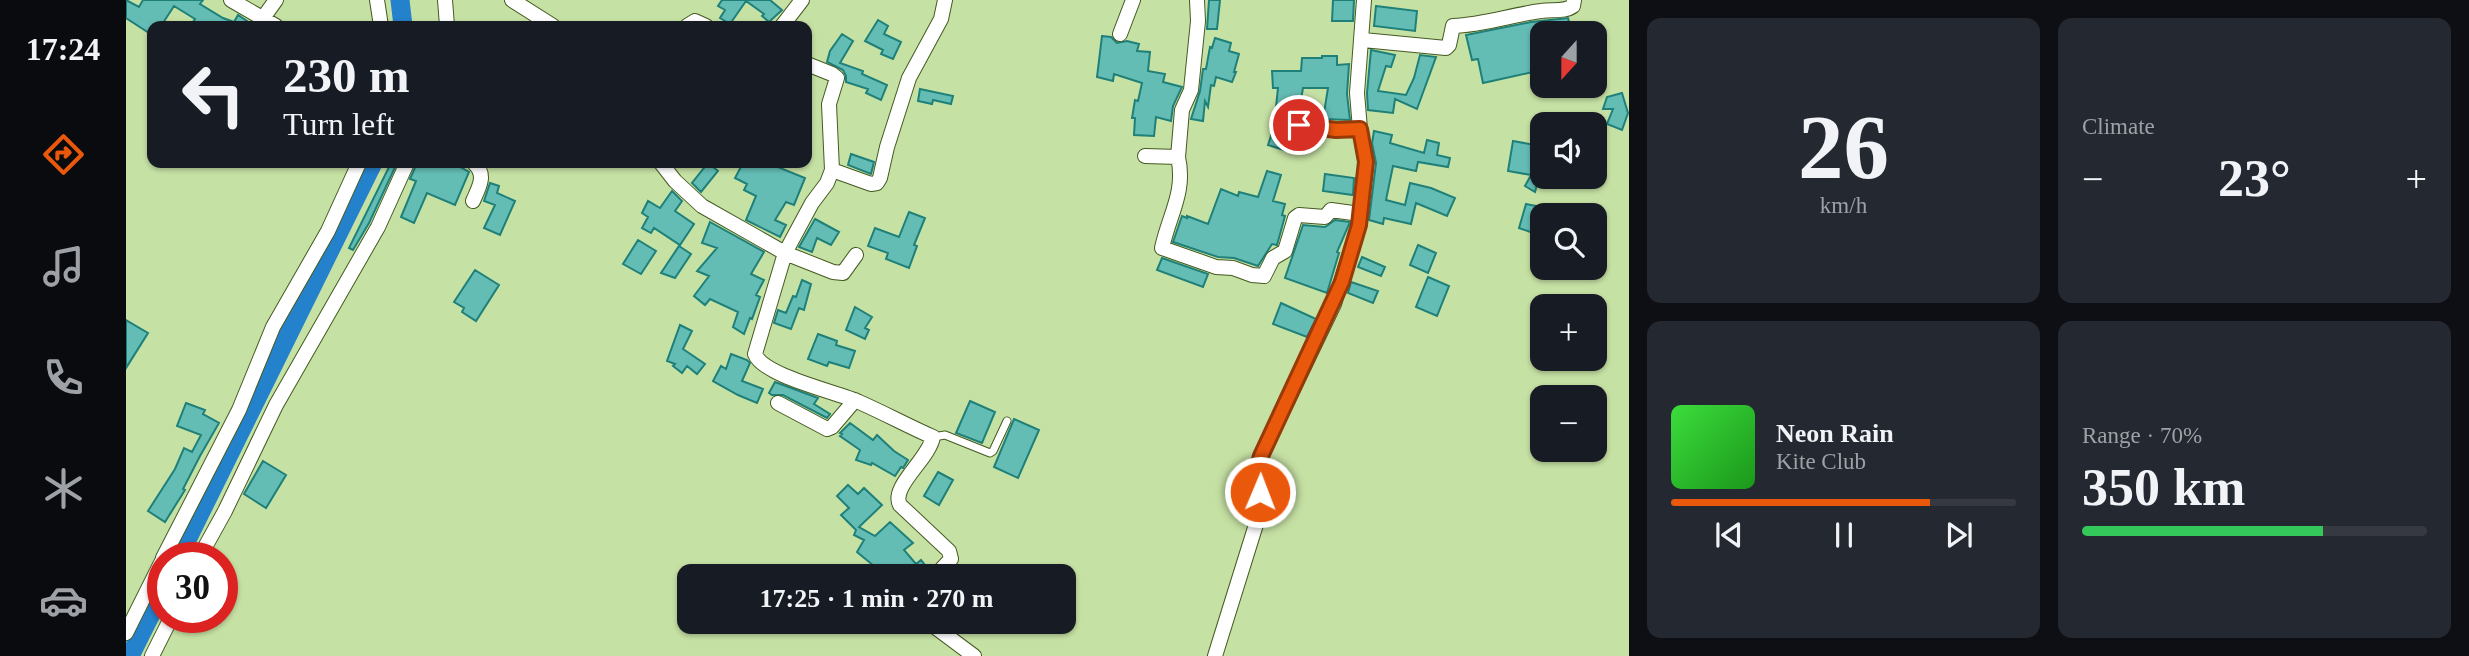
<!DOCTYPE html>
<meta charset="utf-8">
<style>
body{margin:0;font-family:"Times New Roman",serif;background:#242831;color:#f1f3f6;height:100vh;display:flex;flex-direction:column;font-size:26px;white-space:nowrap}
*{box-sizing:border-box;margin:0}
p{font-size:23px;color:#9ea1a6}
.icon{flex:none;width:38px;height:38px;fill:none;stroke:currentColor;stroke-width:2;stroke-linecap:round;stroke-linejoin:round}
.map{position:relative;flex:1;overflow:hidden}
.side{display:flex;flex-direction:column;gap:18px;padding:18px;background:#0d0f14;width:840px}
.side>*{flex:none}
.guide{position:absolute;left:21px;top:21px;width:665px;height:147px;border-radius:14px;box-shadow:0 2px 5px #0004;background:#171b24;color:#f1f3f6;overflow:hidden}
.needle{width:46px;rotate:201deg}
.buttons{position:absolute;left:1404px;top:21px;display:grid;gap:14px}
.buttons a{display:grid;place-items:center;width:77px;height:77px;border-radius:14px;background:#171b24;box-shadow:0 2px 5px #0004;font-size:35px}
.speed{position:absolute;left:21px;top:542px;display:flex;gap:14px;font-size:35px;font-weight:700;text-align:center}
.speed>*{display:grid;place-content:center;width:91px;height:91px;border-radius:50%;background:#171b24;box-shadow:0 2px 5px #0004;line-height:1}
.speed .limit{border:10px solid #d22;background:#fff;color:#111}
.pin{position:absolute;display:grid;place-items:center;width:60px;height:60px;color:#fff;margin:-30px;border:4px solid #fff;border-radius:50%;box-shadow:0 2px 7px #0007}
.me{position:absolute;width:77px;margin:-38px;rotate:1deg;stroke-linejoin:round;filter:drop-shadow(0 0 5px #0008)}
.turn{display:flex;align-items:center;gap:24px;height:147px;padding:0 21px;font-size:32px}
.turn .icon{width:91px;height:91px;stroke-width:2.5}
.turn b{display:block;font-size:49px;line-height:60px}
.big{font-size:52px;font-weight:600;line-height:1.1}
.side .widget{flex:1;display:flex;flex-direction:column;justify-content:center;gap:10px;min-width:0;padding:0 24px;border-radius:14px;background:#242831}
.side .dial{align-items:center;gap:0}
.dial b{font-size:91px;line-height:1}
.song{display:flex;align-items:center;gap:21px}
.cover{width:84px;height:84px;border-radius:10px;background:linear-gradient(135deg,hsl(120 70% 55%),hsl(120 70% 35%))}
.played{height:7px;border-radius:4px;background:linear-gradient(90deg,#ea580c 75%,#363941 75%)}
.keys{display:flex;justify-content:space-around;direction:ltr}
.heat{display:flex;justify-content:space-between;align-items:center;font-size:38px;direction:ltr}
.charge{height:10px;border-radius:5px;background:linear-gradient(90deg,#34c759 70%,#363941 0)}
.side .tiles{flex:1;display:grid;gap:18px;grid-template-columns:repeat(2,1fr)}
.trip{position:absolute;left:551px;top:564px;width:399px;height:70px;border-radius:14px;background:#171b24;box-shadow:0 2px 5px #0004;font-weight:600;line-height:70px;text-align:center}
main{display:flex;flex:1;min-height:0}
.menu{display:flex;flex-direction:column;width:126px;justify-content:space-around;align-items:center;background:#090b0e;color:#9ea1a6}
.menu .icon{width:49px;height:49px}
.menu .current{color:#ea580c}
.menu b{font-size:32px;color:#f1f3f6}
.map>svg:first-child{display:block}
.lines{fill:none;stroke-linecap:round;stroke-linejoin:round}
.river{stroke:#2481cb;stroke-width:19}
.building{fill:#64bdb5;stroke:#1e8079;stroke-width:2}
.lane-casing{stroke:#445a21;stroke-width:9}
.street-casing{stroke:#445a21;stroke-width:16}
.lane{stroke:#fff;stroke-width:7}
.street{stroke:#fff;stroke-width:14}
.route-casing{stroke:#983908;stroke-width:18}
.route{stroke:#ea580c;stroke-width:12}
</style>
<main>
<nav class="menu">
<b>17:24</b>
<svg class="icon current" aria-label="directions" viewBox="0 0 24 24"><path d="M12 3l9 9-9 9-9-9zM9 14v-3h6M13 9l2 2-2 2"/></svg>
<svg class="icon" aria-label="music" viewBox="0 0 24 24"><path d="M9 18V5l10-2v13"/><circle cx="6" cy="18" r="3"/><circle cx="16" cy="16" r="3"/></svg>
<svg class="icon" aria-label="phone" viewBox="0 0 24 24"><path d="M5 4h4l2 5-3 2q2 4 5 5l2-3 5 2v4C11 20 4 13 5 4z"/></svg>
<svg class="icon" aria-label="climate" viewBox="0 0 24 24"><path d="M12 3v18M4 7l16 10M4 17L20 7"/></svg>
<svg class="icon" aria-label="car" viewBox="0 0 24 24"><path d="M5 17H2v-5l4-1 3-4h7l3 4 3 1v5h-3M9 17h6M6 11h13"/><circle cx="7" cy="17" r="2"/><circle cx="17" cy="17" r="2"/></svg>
</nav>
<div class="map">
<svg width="1503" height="656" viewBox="0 0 1503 656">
<rect width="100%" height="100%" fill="#c6e1a4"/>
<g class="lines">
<path class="river" d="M274 0 277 26
M52 558 247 163
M4 656 37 590"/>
</g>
<path class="building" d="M0 0 13 7 17 0H77L74 4 97 18 108 22 112 15 121 21 118 26H64L69 19 48 6 35 26H26V35L0 18Z
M596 0H644L656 10 643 22 636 16 638 14 620 1 604 24 594 18 599 10 592 6Z
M1083 0H1094L1091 29H1081Z
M1207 0H1228L1227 21H1206Z
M1250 6 1291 11 1289 31 1248 26Z
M1442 18 1446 33H1416V70L1357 83 1352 59 1346 60 1340 35 1405 22Z
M752 20 762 26 758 34 775 42 767 59 755 54 757 50 739 41Z
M716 34 727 41 714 63 737 71 736 74 761 85 755 100 740 93 742 89 720 82V76L717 70 701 62 704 51Z
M976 36 985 37 991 43 1001 41 1013 44 1011 51 1024 52 1022 71 1039 74 1037 82 1056 87 1047 106 1045 121 1030 117 1028 136 1008 135 1009 118H1006L1009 100 1012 101 1016 83 988 74 987 81 971 77Z
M1089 38 1105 43 1103 51 1113 54 1108 72H1110L1106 82 1090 77 1088 86 1085 85 1082 107 1079 101 1077 121 1065 119 1074 91 1077 69H1080L1084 47 1086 48Z
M1245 50 1269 55 1265 67 1260 66 1252 91 1280 95 1288 78 1294 55 1310 57 1291 109 1269 99 1267 113 1242 110 1241 93Z
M1196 56H1211V65L1223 64 1221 94 1224 120 1197 119 1202 88H1177L1173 111 1150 107 1152 88H1147L1146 71H1175L1176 58H1196Z
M794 89 827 96 825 104 807 100 806 104 792 101Z
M1496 93 1502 113 1496 130 1481 124 1487 109H1477L1481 97Z
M1147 130 1165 136 1161 151 1142 145Z
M1248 131 1266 135 1264 143 1298 153 1301 140 1313 143 1311 155 1324 158 1322 167 1292 162 1290 171 1267 166 1260 200 1279 205 1284 183 1305 188 1329 198 1321 216 1290 203 1285 224 1258 218 1257 224 1243 220 1250 163 1246 143Z
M1387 141 1409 145 1406 161 1421 183 1412 181 1409 192 1399 186 1405 175 1382 171Z
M725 154 748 162 745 174 722 165Z
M265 163H271L243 223 227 250 223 248Z
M291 163H314L323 167 327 163 343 172 329 205 301 193 288 223 275 217 290 181 284 179Z
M582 163 592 171 575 192 566 183Z
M617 163H625L632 166 633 163H642L679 178 668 205 660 202 649 220 660 225 654 237 620 220 630 196 618 190 621 184 609 178Z
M1141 171 1155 175 1147 201 1159 204 1156 215 1159 216 1151 245 1146 244 1132 266 1108 258 1092 257 1047 242 1056 216 1061 218V216L1082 224 1095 189 1112 196 1113 192 1132 197Z
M1199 174 1228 178 1227 195 1197 191Z
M364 183 373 186 371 193 389 201 374 235 358 228 369 205 358 201Z
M546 191 556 201 549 211 568 224 554 245 528 228 525 233 516 228 522 217 516 213 522 201 534 208Z
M1400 204 1435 211V215H1416V236L1393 228Z
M783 212 799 218 788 245 791 246 783 268 760 259 762 253 742 246 749 228 773 237Z
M689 219 713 232 705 245 691 238 686 252 673 247Z
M1209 220 1224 222 1211 252 1213 253 1201 293 1159 278 1177 225 1199 227Z
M584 222 638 252 625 274 638 280 630 295 634 297 626 319 624 318 618 334 607 327 612 312 584 299 579 305 568 296 583 276 571 271 591 248 576 243Z
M512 240 530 251 515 274 497 264Z
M1292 245 1310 253 1302 273 1284 265Z
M553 246 565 254 549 278 535 273Z
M1236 257 1259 267 1255 276 1232 267Z
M1036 258 1082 274 1077 287 1031 270Z
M349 270 373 285 350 321 336 312 338 308 328 302Z
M1302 277 1323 286 1311 316 1290 307Z
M676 280 685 284 678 310 673 308 665 329 648 323 652 310 660 313 667 296 670 297Z
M1225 282 1252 291 1247 303 1222 293Z
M1155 303 1190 319 1181 337 1147 324Z
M729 307 746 317 739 328 743 330 739 339 720 330Z
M0 320 22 333 0 368Z
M554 325 566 331 557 349 579 364 571 374 561 366 556 373 547 366 549 364 541 361Z
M692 334 711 341 710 345 729 351 723 368 703 362 701 366 682 359Z
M605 354 621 360 624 363 616 381 637 389 631 403 612 395 587 381 595 366 600 369Z
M649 382 692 398 688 404 704 414 701 418 657 395H646L643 393Z
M844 401 869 412 856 443 830 433Z
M60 403 79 410 77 414 93 423 74 456 57 489 59 490 39 522 22 511 49 469 58 448 66 452 75 435 51 426Z
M888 419 913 430 892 478 868 467Z
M724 423 747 440 751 435 768 451 782 460 777 468 775 467 769 476 746 463 745 465 730 460 734 450 714 436 716 434 714 433Z
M137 461 160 475 140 508 118 494Z
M812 472 827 480 813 505 798 496Z
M722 485 732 494 738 488 756 505 733 527 749 536 764 522 787 543 778 550 790 564 795 560 802 569 800 572 795 576H784L779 570 771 576H731L748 566 731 552 738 540 728 535 730 530 715 515 723 508 711 496Z"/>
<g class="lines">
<defs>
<path id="lane" d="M807 437 819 435 864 453 867 451 881 421"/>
<path id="street" d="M105 0 150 26
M251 0 255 26
M319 0 321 26
M386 0 427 26
M137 18 150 0
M561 26 569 21 580 26
M656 26 676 0
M994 34 1007 0
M1237 40 1320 48 1323 45 1327 26C1357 25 1385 15 1415 11 1426 9 1439 12 1447 6L1448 0
M681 64 706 74 711 78 703 104 706 170
M1173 125 1210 130 1234 129
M1019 156 1052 157 1056 110 1065 90 1072 21 1071 0
M1052 157C1060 192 1043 215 1036 248L1090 267 1107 268 1126 275 1138 276 1147 258 1159 251 1169 218 1173 215 1199 217 1205 210 1234 214
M535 163 549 181 576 206 659 253 707 272 717 273 730 255
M347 201C353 187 361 175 348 163
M652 403 701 429 706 427 729 400
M37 558 113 410 147 327 202 231 233 163
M73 558 99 511 150 405 252 227 281 163
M809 576 825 559 823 551 774 505C764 487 803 459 807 437 782 426 758 413 733 402 711 392 637 376 629 354L659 253 686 203 701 183 706 170 745 184 751 183 754 178 761 147 783 78 815 19 819 0
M801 621 848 656
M0 633 37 559
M26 656 45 618
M1089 656 1132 518 1134 492 1131 470 1135 456 1208 304 1233 225 1240 162 1234 129 1231 93 1238 0"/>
</defs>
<use href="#lane" class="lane-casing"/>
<use href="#street" class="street-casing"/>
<use href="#lane" class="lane"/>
<use href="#street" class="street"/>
</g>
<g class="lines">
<defs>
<path id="route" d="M1134 492 1131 470 1135 456 1216 282 1233 225 1237 188 1240 162 1234 129 1210 130 1173 125"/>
</defs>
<use href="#route" class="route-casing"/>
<use href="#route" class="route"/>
</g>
</svg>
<div class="buttons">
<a><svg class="needle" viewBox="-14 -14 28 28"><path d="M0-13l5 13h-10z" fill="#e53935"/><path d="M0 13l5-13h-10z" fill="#9ea1a6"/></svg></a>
<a><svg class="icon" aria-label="sound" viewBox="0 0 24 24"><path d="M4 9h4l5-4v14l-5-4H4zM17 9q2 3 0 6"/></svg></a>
<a><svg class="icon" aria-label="search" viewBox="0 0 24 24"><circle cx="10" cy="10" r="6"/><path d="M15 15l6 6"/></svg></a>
<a>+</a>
<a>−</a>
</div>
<div class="speed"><div class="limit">30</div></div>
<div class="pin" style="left:1173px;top:125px;background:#d93025"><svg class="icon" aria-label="arrive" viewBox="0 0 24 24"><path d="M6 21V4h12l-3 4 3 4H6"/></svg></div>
<svg class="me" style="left:1134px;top:492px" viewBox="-20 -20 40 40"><circle r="17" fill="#ea580c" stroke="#fff" stroke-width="3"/><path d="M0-11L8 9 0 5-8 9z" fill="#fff"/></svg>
<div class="trip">17:25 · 1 min · 270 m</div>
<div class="guide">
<div class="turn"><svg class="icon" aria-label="left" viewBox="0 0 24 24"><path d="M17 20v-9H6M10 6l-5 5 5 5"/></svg><div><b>230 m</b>Turn left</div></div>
</div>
</div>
<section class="side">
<div class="tiles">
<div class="widget dial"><b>26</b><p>km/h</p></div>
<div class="widget"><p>Climate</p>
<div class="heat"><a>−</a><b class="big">23°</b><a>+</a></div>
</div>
<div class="widget">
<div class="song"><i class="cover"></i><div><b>Neon Rain</b><p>Kite Club</p></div></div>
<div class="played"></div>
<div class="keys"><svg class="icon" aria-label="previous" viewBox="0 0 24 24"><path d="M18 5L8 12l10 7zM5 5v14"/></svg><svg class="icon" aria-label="pause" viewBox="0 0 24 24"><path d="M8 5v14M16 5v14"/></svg><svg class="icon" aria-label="next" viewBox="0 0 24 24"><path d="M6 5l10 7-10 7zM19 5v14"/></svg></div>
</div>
<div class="widget"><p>Range · 70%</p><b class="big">350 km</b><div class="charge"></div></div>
</div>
</section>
</main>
